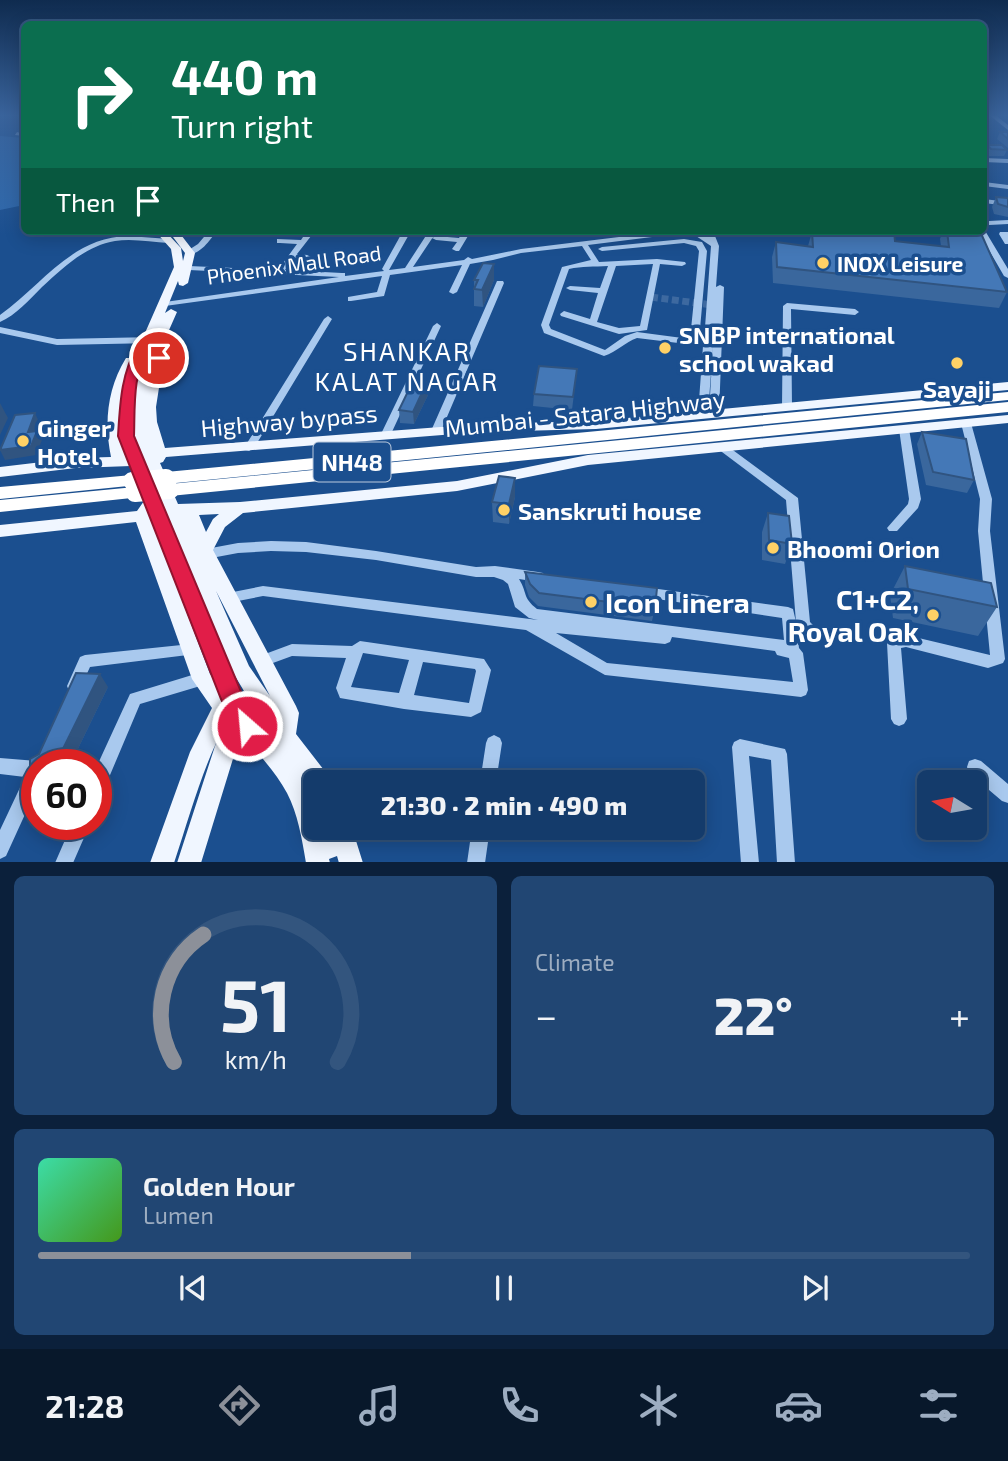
<!DOCTYPE html>
<meta charset="utf-8">
<style>
body{margin:0;font-family:"Exo 2",sans-serif;background:#214673;color:#f1f3f6;height:100vh;display:flex;flex-direction:column;font-size:26px;white-space:nowrap}
*{box-sizing:border-box;margin:0}
p{font-size:23px;color:#9dadc1}
.icon{flex:none;width:38px;height:38px;fill:none;stroke:currentColor;stroke-width:2;stroke-linecap:round;stroke-linejoin:round}
.map{position:relative;height:862px;overflow:hidden}
.side{display:flex;flex-direction:column;gap:14px;padding:14px;background:#0b203b;flex:1}
.side>*{flex:none}
.guide{position:absolute;left:21px;top:21px;width:966px;height:214px;border-radius:10px;box-shadow:0 4px 18px #0003,0 0 0 2px #33557e;background:#0b6e4f;color:#fff;overflow:hidden}
.needle{width:46px;rotate:281deg}
.controls{position:absolute;left:917px;top:770px;display:grid;gap:14px}
.controls a{display:grid;place-items:center;width:70px;height:70px;border-radius:10px;background:#143b6b;box-shadow:0 4px 18px #0003,0 0 0 2px #33557e;font-size:35px}
.speed{position:absolute;left:21px;top:749px;display:flex;gap:14px;font-size:35px;font-weight:700;text-align:center}
.speed>*{display:grid;place-content:center;width:91px;height:91px;border-radius:50%;background:#143b6b;box-shadow:0 4px 18px #0003,0 0 0 2px #33557e;line-height:1}
.speed .limit{border:10px solid #d22;background:#fff;color:#111}
.pin{position:absolute;display:grid;place-items:center;width:60px;height:60px;color:#fff;margin:-30px;border:4px solid #fff;border-radius:50%;box-shadow:0 2px 7px #0007}
.me{position:absolute;width:77px;margin:-38px;rotate:333deg;stroke-linejoin:round;filter:drop-shadow(0 0 5px #0008)}
.turn{display:flex;align-items:center;gap:24px;height:147px;padding:0 35px;font-size:32px}
.turn .icon{width:91px;height:91px;stroke-width:2.5}
.turn b{display:block;font-size:49px;line-height:60px}
.then{display:flex;align-items:center;height:66px;padding:0 35px;background:#0003;gap:14px;font-size:26px}
.big{font-size:52px;font-weight:800;line-height:1.1}
.side .widget{flex:1;display:flex;flex-direction:column;justify-content:center;gap:10px;min-width:0;padding:0 24px;border-radius:10px;background:#214673}
.side .dial{align-items:center;gap:0}
.dial svg{height:182px;overflow:visible;fill:none;stroke:#33557e;stroke-width:7;stroke-linecap:round;text-anchor:middle}
.dial text{fill:#f1f3f6;stroke:none}
.song{display:flex;align-items:center;gap:21px}
.cover{width:84px;height:84px;border-radius:10px;background:linear-gradient(135deg,hsl(160 70% 55%),hsl(100 70% 35%))}
.played{height:7px;border-radius:4px;background:linear-gradient(90deg,#8c9099 40%,#33557e 40%)}
.keys{display:flex;justify-content:space-around;direction:ltr}
.heat{display:flex;justify-content:space-between;align-items:center;font-size:38px;direction:ltr}
.side .tiles{flex:1;display:grid;gap:14px;grid-template-columns:1fr 1fr}
.widget:last-child{grid-column:span 2}
.trip{position:absolute;left:303px;top:770px;width:402px;height:70px;border-radius:10px;background:#143b6b;box-shadow:0 4px 18px #0003,0 0 0 2px #33557e;font-weight:800;line-height:70px;text-align:center}
.menu{display:flex;height:112px;justify-content:space-around;align-items:center;background:#08182b;color:#9dadc1}
.menu .icon{width:49px;height:49px}
.menu .current{color:#8c9099}
.menu b{font-size:32px;color:#f1f3f6}
.map>svg:first-child{display:block}
.green{fill:#2e69ad}
.lines{fill:none;stroke-linecap:round;stroke-linejoin:round}
.minor-tunnel{stroke:#3d69a0;stroke-width:7;stroke-dasharray:7 3.5;stroke-linecap:butt}
.minor{fill:#a9c9ee;fill-rule:evenodd}
.major{fill:#f0f6ff;fill-rule:evenodd}
.highway{fill:#fff;fill-rule:evenodd}
.highway-bridge{stroke:#fff;stroke-width:18}
.wall{fill:#3a679d}
.shaded-wall{fill:#305480}
.building{fill:#4478b7;stroke:#305480;stroke-width:2}
.route{fill:#e11d48;stroke:#92132f;stroke-width:2}
.poi-dot{fill:#ffd166;stroke:#1b4f8f;stroke-width:2.5}
.labels{text-anchor:middle;dominant-baseline:central;stroke-width:7;stroke-linejoin:round;paint-order:stroke}
.far-poi-label{font-size:21px;font-weight:bold;fill:#fff;stroke:#1b4f8f;text-anchor:start}
.far-street-label{font-size:21px;fill:#fff;stroke:#1b4f8f}
.shield{fill:#1b4f8f;stroke:#bbcadd;stroke-width:2}
.shield-label{font-size:23px;font-weight:bold;fill:#fff}
.poi-label{font-size:24px;font-weight:bold;fill:#fff;stroke:#1b4f8f;text-anchor:start}
.street-label{font-size:24px;fill:#fff;stroke:#1b4f8f}
.neighbourhood-label{font-size:26px;letter-spacing:2px;fill:#fff;stroke:#1b4f8f}
.near-poi-label{font-size:28px;font-weight:bold;fill:#fff;stroke:#1b4f8f;text-anchor:end}
</style>
<div class="map">
<svg width="1008" height="863" viewBox="0 0 1008 863">
<rect width="100%" height="100%" fill="#1b4f8f"/>
<path class="green" d="M0 136 24 138V205L0 210Z"/>
<g class="lines">
<path class="minor-tunnel" d="M651 297 712 305"/>
<path class="minor" d="M988 114H994L1008 125V130Z
M17 132 24 134V136L15 135Z
M984 158 1008 159V163L984 162Z
M984 182 1008 185V189L984 186Z
M984 199 1008 202V206L984 203Z
M1008 220V224L989 225 986 223 989 221Z
M984 229 1008 269V278L1004 276 978 231H984Z
M209 231H217C209 241 201 254 187 255V251L198 244Z
M307 231H315L297 254 307 255 311 257 307 259 294 258 285 270 342 273H345V276L384 271 382 269 403 231H411L389 270 405 268 429 231H437L413 267 464 260 468 257 472 259 521 249 668 231H693L708 236 705 231H713L719 246 716 287 720 285 724 287 719 413 714 416 709 413 713 345 708 414 703 417 698 414 703 346 637 338C625 342 617 352 604 356L544 333 541 325 562 267 591 260 582 246 521 253 493 260 470 264 457 292 453 294 449 292 462 265 390 275 384 296 351 301H348V297L377 292 382 276 165 306 161 304 165 302 339 277 189 270 185 268 189 266 278 270 297 244 280 243H277V239L301 240ZM684 233 696 236 711 246 704 341 699 340 707 251 702 242 684 239 602 247 598 249 602 251 684 243 696 246 699 251 690 339 637 332 625 336 605 350 551 329 549 325 569 269C582 266 594 267 608 266L600 288 570 286 566 288 570 290 598 293 590 319 564 311 560 314 561 316 619 334 647 330 660 264 682 266 686 264 685 262 657 259 599 262 588 245ZM653 264 640 326 619 328 597 322 616 266Z
M463 231H471L459 251H456L452 249 457 242 436 240 432 238 436 236 459 238Z
M544 231H563C559 234 548 234 544 231Z
M1000 232H1008V244H1005L999 234Z
M128 236 169 239 173 241 169 243C151 242 132 238 115 241 85 246 63 268 42 287 29 300 16 315 0 322V315C42 285 72 237 128 236Z
M497 281H503L504 283 441 431 436 434 432 433 431 431Z
M787 303 855 309 859 312 855 315 791 309 792 407 787 410 782 407 783 306Z
M328 316 332 319 254 448 249 451 245 450 244 448 324 319Z
M437 323 441 326 391 434 390 436H382L381 434 433 326Z
M0 327 57 339 155 337 159 340 155 343 57 345 0 333Z
M966 420 971 423 992 499 990 531 1005 659 1003 663 988 668 906 647 901 648 907 719 904 724 899 726 894 724 891 719 887 643 889 639 906 635 990 655 978 531 980 499 961 423Z
M904 426 909 429 921 499 918 508 897 531H889L887 528 908 504 909 499 899 429Z
M722 444 726 445 798 498 810 622 815 627 831 631 833 635 831 639C817 643 804 636 796 624L799 648 803 653 808 690 806 695 801 697 605 675 526 630 263 596 228 603 223 602 221 598 223 594 263 586 538 620 529 618 515 607 508 584 503 580 494 577H476L376 560 306 552 271 551 238 553 206 559 202 557 200 554 202 551 206 549 238 543 271 541 306 542 376 551 476 567 495 566 538 572 543 573 545 577 543 581 538 582 519 579C528 594 522 597 537 609L784 640 782 618 644 597 639 596 637 592 639 588 644 587 788 607 793 609 796 622 786 500 718 449 717 447ZM556 633 665 644 670 642 672 637 775 651 777 655 789 658 793 682 607 663Z
M360 641 484 659 491 670 481 712 471 717 404 709 340 698 336 688 346 658 292 656 262 667 257 665 255 661 257 657 292 644 352 646ZM363 653 409 660 399 693 351 687ZM423 662 475 669 476 671 469 703 414 695Z
M191 644 196 646 198 650 196 654 90 667 79 691 74 693 69 691 67 686 80 657 85 655Z
M202 672 207 674 209 679 207 684 140 704 102 794 96 796V768L130 694Z
M494 735 500 738 502 743 496 782H480L486 743 488 738Z
M740 739 785 749 787 754 795 863H777L771 760 749 756 759 863H741L732 747 734 742Z
M0 758 37 761 43 765H37V788L6 856 0 859V830L25 777 0 774Z
M975 759 981 761 1008 784V803L1002 801 969 773 967 767 969 761Z
M72 824H90L73 863H55Z
M472 828H490L485 863H467Z"/>
<path class="major" d="M155 231H165L181 248 183 261 185 253 170 233 172 231H178L195 253 188 283 183 286 179 285 178 281 165 313 171 309 177 312 162 346 163 362 156 407 157 422 165 448 480 424 596 421 1008 382V390L596 429 480 432 166 457 163 462 160 463 178 504 240 502 457 481 588 455 1008 415V423L588 465 457 491 243 513 225 527 213 550 296 706 299 713 296 734 327 774 330 782H315V791L304 780 315 805V828H322L324 837 331 835 330 828H352L363 863H339L337 856 329 859 330 863H306C302 839 298 814 287 793 275 771 258 754 243 735L236 749 201 863H177L215 746 227 721C203 765 190 815 174 863H150L190 752 212 708 192 679 136 522 0 537V525L137 511 144 501 131 466 76 468 0 477V467L76 458 111 457C104 423 107 389 126 358H134L174 267 171 249ZM133 434 232 671 271 736 251 713 240 695ZM219 514 213 519 206 532 199 515ZM150 516 214 679 210 674ZM216 591 270 696 249 666Z"/>
<path class="highway" d="M1008 392V400L166 484 160 482 158 478 160 474 166 472Z
M1008 402V412L170 496 164 494 161 490 164 486 170 484Z
M132 475 138 477 141 481 138 485 0 499V487Z
M135 487 141 489 144 493 141 497 0 512V500Z"/>
<path class="highway-bridge" d="M132 481 166 478
M135 493 170 490"/>
</g>
<path class="wall" d="M1000 132H1008V148L997 139Z
M987 145 1007 150 1004 156H989L984 151Z
M996 197 1008 198V217L994 214 992 207Z
M851 231H894L895 241 941 246 940 239 943 231H947L1007 292 999 308 773 283 772 257 776 242 808 246 812 232 851 236Z
M494 264V280L483 307 474 306V280Z
M577 369 572 410 533 406 534 394Z
M427 382 428 395 414 424 400 423 399 410Z
M922 432 974 480 967 493 926 485 917 444Z
M515 478V497L509 524 493 522 492 502Z
M768 513 792 544 785 564 762 560V532Z
M905 566 997 607 978 636 893 618 890 595Z
M525 572 655 608 652 621 538 606 529 597 525 585Z
M108 687 70 765H37V778L30 770 39 754Z"/>
<path class="shaded-wall" d="M494 264V280L483 307 482 290Z
M427 382 428 395 414 424 413 412Z
M0 403 8 418 0 435Z
M35 413 39 422 33 441 37 431 42 440 36 455 5 460 0 450 28 432Z
M515 478V497L509 524V504Z
M100 674 108 687 70 765H55Z"/>
<path class="building" d="M1000 132H1008V139Z
M987 145H1002L1007 150 991 149Z
M996 197 1008 198V207L998 204Z
M855 231H894L895 241 949 247 947 231H980L1007 292 777 267 776 242 813 247 812 232 855 236Z
M483 263 494 264 482 290 474 289 478 280H474Z
M539 366 577 369 573 397 534 394Z
M413 381 427 382 413 412 399 410Z
M35 413 28 432 37 431 31 446 0 450 15 415Z
M922 432 966 439 974 480 933 472Z
M499 476 515 478 509 504 492 502Z
M768 513 789 516 792 544 769 540Z
M905 566 991 583 997 607 908 589Z
M525 572 657 588 655 608 539 593 530 584Z
M76 673 100 674 55 765H37V770H30V759L39 754Z"/>
<linearGradient id="sky" x2="0" y2="1"><stop stop-color="#0f2b4f"/><stop offset="0.49" stop-color="#39639b"/><stop offset="1" stop-color="#39639b" stop-opacity="0"/></linearGradient>
<rect width="1008" height="235" fill="url(#sky)"/>
<path class="route" d="M156 341 163 345 166 358 154 361 150 350C132 369 135 411 134 436L242 694 258 726 255 734 247 737 238 734 221 699 118 436C120 404 121 373 138 345Z"/>
<g class="poi-dot">
<circle cx="823" cy="263" r="7"/>
<circle cx="665" cy="348" r="7"/>
<circle cx="957" cy="363" r="7"/>
<circle cx="23" cy="441" r="7"/>
<circle cx="504" cy="510" r="7"/>
<circle cx="773" cy="548" r="7"/>
<circle cx="591" cy="602" r="7"/>
<circle cx="933" cy="615" r="7"/>
</g>
<g class="labels">
<g class="far-poi-label">
<text x="837" y="263">INOX Leisure</text>
</g>
<g class="far-street-label">
<text transform="translate(294 264) rotate(-8)">Phoenix Mall Road</text>
</g>
<rect class="shield" x="313.5" y="442.5" width="77" height="39" rx="5"/>
<g class="shield-label">
<text x="352" y="462">NH48</text>
</g>
<g class="poi-label">
<text x="679" y="334">SNBP international<tspan x="679" dy="28">school wakad</tspan></text>
<text x="957" y="388" text-anchor="middle">Sayaji</text>
<text x="37" y="427">Ginger<tspan x="37" dy="28">Hotel</tspan></text>
<text x="518" y="510">Sanskruti house</text>
<text x="787" y="548">Bhoomi Orion</text>
</g>
<g class="street-label">
<text transform="translate(585 413) rotate(-6)">Mumbai - Satara Highway</text>
<text transform="translate(289 420) rotate(-5)">Highway bypass</text>
</g>
<g class="neighbourhood-label">
<text x="407" y="350">SHANKAR<tspan x="407" dy="30">KALAT NAGAR</tspan></text>
</g>
<g class="near-poi-label">
<text x="919" y="599">C1+C2,<tspan x="919" dy="32">Royal Oak</tspan></text>
<text x="605" y="602" text-anchor="start">Icon Linera</text>
</g>
</g>
</svg>
<div class="controls">
<a><svg class="needle" viewBox="-14 -14 28 28"><path d="M0-13l5 13h-10z" fill="#e53935"/><path d="M0 13l5-13h-10z" fill="#9dadc1"/></svg></a>
</div>
<div class="speed"><div class="limit">60</div></div>
<div class="pin" style="left:159px;top:358px;background:#d93025"><svg class="icon" aria-label="arrive" viewBox="0 0 24 24"><path d="M6 21V4h12l-3 4 3 4H6"/></svg></div>
<svg class="me" style="left:247px;top:726px" viewBox="-20 -20 40 40"><circle r="17" fill="#e11d48" stroke="#fff" stroke-width="3"/><path d="M0-11L8 9 0 5-8 9z" fill="#fff"/></svg>
<div class="trip">21:30 · 2 min · 490 m</div>
<div class="guide">
<div class="turn"><svg class="icon" aria-label="right" viewBox="0 0 24 24"><path d="M7 20v-9h11M14 6l5 5-5 5"/></svg><div><b>440 m</b>Turn right</div></div>
<div class="then">Then<svg class="icon" aria-label="arrive" viewBox="0 0 24 24"><path d="M6 21V4h12l-3 4 3 4H6"/></svg></div>
</div>
</div>
<section class="side">
<div class="tiles">
<div class="widget dial"><svg viewBox="0 0 100 80">
<path d="M14 69A42 42 0 1 1 86 69"/>
<path d="M14 69A42 42 0 0 1 27 13" stroke="#8c9099"/>
<text x="50" y="56" font-size="32" font-weight="700">51</text>
<text x="50" y="72" font-size="11">km/h</text>
</svg></div>
<div class="widget"><p>Climate</p>
<div class="heat"><a>−</a><b class="big">22°</b><a>+</a></div>
</div>
<div class="widget">
<div class="song"><i class="cover"></i><div><b>Golden Hour</b><p>Lumen</p></div></div>
<div class="played"></div>
<div class="keys"><svg class="icon" aria-label="previous" viewBox="0 0 24 24"><path d="M18 5L8 12l10 7zM5 5v14"/></svg><svg class="icon" aria-label="pause" viewBox="0 0 24 24"><path d="M8 5v14M16 5v14"/></svg><svg class="icon" aria-label="next" viewBox="0 0 24 24"><path d="M6 5l10 7-10 7zM19 5v14"/></svg></div>
</div>
</div>
</section>
<nav class="menu">
<b>21:28</b>
<svg class="icon current" aria-label="directions" viewBox="0 0 24 24"><path d="M12 3l9 9-9 9-9-9zM9 14v-3h6M13 9l2 2-2 2"/></svg>
<svg class="icon" aria-label="music" viewBox="0 0 24 24"><path d="M9 18V5l10-2v13"/><circle cx="6" cy="18" r="3"/><circle cx="16" cy="16" r="3"/></svg>
<svg class="icon" aria-label="phone" viewBox="0 0 24 24"><path d="M5 4h4l2 5-3 2q2 4 5 5l2-3 5 2v4C11 20 4 13 5 4z"/></svg>
<svg class="icon" aria-label="climate" viewBox="0 0 24 24"><path d="M12 3v18M4 7l16 10M4 17L20 7"/></svg>
<svg class="icon" aria-label="car" viewBox="0 0 24 24"><path d="M5 17H2v-5l4-1 3-4h7l3 4 3 1v5h-3M9 17h6M6 11h13"/><circle cx="7" cy="17" r="2"/><circle cx="17" cy="17" r="2"/></svg>
<svg class="icon" aria-label="filters" viewBox="0 0 24 24"><path d="M4 7h16M4 17h16"/><circle cx="9" cy="7" r="2"/><circle cx="15" cy="17" r="2"/></svg>
</nav>
